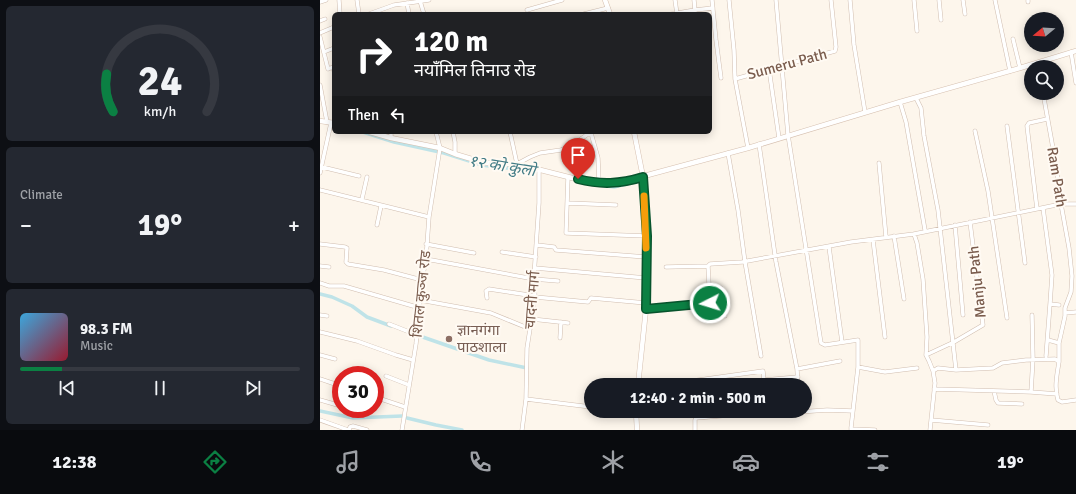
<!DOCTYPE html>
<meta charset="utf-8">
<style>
body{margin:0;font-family:Signika,"Noto Sans Devanagari",sans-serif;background:#242831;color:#f1f3f6;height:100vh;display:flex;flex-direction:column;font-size:15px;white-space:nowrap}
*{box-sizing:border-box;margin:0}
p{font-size:13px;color:#9ea1a6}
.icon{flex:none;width:22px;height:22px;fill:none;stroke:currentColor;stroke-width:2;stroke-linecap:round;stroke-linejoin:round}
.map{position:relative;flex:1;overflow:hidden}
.drawer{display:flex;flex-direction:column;gap:6px;padding:6px;background:#0d0f14;width:320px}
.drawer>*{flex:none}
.banner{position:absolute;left:12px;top:12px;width:380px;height:122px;border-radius:6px;box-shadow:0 2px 10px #0003;background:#202124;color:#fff;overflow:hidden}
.needle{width:26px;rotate:252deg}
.controls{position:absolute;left:704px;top:12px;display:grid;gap:8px}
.controls a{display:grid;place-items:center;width:40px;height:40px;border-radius:50%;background:#171b24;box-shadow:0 2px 10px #0003;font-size:20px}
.speed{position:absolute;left:12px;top:366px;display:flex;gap:8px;font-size:20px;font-weight:700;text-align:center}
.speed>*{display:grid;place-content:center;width:52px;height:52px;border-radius:50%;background:#171b24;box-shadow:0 2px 10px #0003;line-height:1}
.speed .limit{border:6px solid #d22;background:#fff;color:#111}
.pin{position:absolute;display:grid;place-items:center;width:34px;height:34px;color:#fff;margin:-41px -17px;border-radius:50% 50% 50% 0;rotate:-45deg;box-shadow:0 0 4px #0007}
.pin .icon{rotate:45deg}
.me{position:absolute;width:44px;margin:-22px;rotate:265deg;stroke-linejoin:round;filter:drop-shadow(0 0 3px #0008)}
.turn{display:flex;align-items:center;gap:14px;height:84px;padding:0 16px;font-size:18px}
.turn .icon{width:52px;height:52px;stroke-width:2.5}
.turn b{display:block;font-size:28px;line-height:34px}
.then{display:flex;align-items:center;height:38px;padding:0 16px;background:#0003;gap:8px;font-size:15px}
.big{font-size:30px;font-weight:700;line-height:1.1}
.drawer .widget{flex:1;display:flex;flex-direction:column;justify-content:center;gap:6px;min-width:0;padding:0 14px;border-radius:6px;background:#242831}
.drawer .dial{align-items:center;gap:0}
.dial svg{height:104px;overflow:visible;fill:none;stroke:#363941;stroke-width:7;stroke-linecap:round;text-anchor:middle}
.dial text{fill:#f1f3f6;stroke:none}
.song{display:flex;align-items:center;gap:12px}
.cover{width:48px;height:48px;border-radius:6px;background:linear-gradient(135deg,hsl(200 70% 55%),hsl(350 70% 35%))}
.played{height:4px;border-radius:2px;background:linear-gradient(90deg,#0b8043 15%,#363941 15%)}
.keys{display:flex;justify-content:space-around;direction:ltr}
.heat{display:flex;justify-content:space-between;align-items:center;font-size:22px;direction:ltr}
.trip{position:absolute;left:264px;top:378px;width:228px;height:40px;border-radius:20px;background:#171b24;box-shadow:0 2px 10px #0003;font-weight:700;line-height:40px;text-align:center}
.menu{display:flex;height:64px;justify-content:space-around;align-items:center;background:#090b0e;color:#9ea1a6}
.menu .icon{width:28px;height:28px}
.menu .current{color:#0b8043}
.menu b{font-size:18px;color:#f1f3f6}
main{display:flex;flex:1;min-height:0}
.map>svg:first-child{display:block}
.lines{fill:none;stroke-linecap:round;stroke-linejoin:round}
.canal{stroke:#bfe3e8;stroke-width:3.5}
.street-casing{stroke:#d1beb0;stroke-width:4.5}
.secondary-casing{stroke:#d6c0b0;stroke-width:5.5}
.street{stroke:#fff;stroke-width:3.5}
.secondary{stroke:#fff;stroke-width:4.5}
.route-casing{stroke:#07532c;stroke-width:10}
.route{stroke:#0b8043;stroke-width:7}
.slow{stroke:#f59e0b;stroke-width:7}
.education-dot{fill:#8d6e63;stroke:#fffaf3;stroke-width:1.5}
.labels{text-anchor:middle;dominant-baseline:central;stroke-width:4;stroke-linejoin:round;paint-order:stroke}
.street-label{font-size:15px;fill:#7a5c4d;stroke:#fffaf3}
.education-label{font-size:15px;fill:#785e54;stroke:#fffaf3;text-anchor:start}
.water-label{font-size:16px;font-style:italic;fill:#437c86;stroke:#fffaf3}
</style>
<main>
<section class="drawer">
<div class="widget dial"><svg viewBox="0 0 100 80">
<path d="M14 69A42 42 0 1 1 86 69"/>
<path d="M14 69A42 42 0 0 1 9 40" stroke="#0b8043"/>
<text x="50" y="56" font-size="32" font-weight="700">24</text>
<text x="50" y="72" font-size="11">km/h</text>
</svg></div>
<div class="widget"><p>Climate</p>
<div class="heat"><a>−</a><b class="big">19°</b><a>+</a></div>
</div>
<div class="widget">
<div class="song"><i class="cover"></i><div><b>98.3 FM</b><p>Music</p></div></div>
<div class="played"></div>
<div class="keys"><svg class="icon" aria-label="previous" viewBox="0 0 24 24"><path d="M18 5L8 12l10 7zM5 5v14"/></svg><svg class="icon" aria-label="pause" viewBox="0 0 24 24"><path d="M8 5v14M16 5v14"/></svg><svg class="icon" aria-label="next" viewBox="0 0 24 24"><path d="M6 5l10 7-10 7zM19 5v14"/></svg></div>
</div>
</section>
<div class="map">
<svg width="756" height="430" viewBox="0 0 756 430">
<rect width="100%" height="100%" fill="#fdf6ec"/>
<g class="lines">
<path class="canal" d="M43 132 74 142 124 153 162 165 184 168H198L220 172
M271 184 294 187 323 180
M0 294 12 297 32 306 47 317 71 326
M94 334 169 360 207 368
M0 411 33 418 82 416
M87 418 116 425 142 430"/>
<defs>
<path id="street" d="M19 0 20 14
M37 0 39 14
M355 0 357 14
M374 0 375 10 393 8
M392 0 396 40 401 78
M409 0 414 50 415 79 428 148
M456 0 468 135 501 343 505 345 538 340V367L531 428
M530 0 534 45 545 112
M594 0 597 31
M619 0 621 20
M643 0 645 14
M675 0 690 71
M708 0V2
M100 1 104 14
M0 2 6 0
M87 3 89 14
M207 10 242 0
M49 14 74 5 109 0
M264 14 288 8
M352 14 375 10V14
M0 21 5 19
M0 33 14 27
M0 37 8 69 13 67 14 71
M693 39 700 68
M4 52 14 48
M751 52 756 83
M449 69 459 138
M415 79 515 51 516 47 511 0
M0 85 7 122
M596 98 601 108 604 136 618 210 636 370
M580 102 586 122 605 230
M687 126 705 263
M655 131 668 191 687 318
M71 132V138
M133 132 135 142V154
M190 132 197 164 210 157 220 153 241 150 252 145 271 132
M271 133 278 158 279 182
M439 144 456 262 477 369 478 385
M262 152 275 147
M408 153 418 210 425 262 441 356
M559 163 566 237
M2 167 39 176
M0 173 11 123
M248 177 246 233 327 236
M0 190 109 217
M42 199 47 177
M247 203 296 205
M723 208 732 275 730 304
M717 209 707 126 709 123 727 119
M57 225 61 206
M635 225 643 315
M594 234 597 243 603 279 607 337 606 355 609 361 613 371
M574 236 584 299
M553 240 565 337
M0 244 25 247 27 248 26 262 28 264 64 270 102 280
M106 244 154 253
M217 245 234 247 236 250 326 257
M509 247 522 342
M182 252 216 257
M106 259 214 279 238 281
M0 266 9 267
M346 267 388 266
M215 268 326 278
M0 283 9 286H24L100 308
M401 288 403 301
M215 297 268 302 271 298 326 303
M167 298 166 291 169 289 215 296
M100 300 171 313 210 329
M390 303 403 301 405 316
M326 309 390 303 388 266 390 264 422 262 531 242 594 234 741 204H756
M745 313 756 312
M0 315 7 316
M212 319 248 323
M69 324 97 335
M0 332 37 341 76 355 93 360
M240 338 241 322
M728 340 739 343
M0 355 15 359
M606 355 634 342 663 325 650 222
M726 356 730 304 739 305
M739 362C737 374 734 388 738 400L742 402 756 400
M538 367 565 372 597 368
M477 369 520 361
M66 376 89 385
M0 379 21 386
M343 385 443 371 444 380 478 377
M614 389 711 392 737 394
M674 391 676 400 678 403 702 404
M711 392 713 359 712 315
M55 397 85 407
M206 399 271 407
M0 400 21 406
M32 409 38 411
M309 411 316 412
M0 420 28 430
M611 420 668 425
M531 429 555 430
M29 430 30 427 33 426 47 430
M82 430 96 344 102 280 106 259 109 217 120 148 116 132
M202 430 206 399 207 348 215 297 214 276 219 203V170
M375 430V420L376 418 457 411 479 412 507 410 533 411
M610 430 615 383 613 371 618 368 636 370 673 368 682 363 706 360 735 359 739 362V343L745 316V308L751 292 752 276 749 248 741 204 736 165 723 93"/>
<path id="secondary" d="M285 0 290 14
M0 121 14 123
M50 132 71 138 120 148 135 154 165 163 197 164 268 182 298 183 428 148 580 102 700 68 756 51
M314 132 323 177 327 236 326 309 318 385
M316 411 317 430"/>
</defs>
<use href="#street" class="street-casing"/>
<use href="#secondary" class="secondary-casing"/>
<use href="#street" class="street"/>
<use href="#secondary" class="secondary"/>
</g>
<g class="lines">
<defs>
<path id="route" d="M258 179C281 185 300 184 323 177L327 236 326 309 390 303"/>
</defs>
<use href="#route" class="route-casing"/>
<use href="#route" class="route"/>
<path class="slow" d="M324 196 326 248"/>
</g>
<circle class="education-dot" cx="129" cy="339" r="4"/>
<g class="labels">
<g class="street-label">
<text transform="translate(467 64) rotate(-15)">Sumeru Path</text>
<text transform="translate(737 177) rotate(81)">Ram Path</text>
<text transform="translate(657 282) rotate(-96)">Manju Path</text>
<text transform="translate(101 294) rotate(-84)">शितल कुञ्ज रोड</text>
<text transform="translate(212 300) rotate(-85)">चादनी मार्ग</text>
</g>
<g class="education-label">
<text x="137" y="330">ज्ञानगंगा<tspan x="137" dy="17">पाठशाला</tspan></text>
</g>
<g class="water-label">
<text transform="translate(182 166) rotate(9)">१२ को कुलो</text>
</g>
</g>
</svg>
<div class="controls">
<a><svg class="needle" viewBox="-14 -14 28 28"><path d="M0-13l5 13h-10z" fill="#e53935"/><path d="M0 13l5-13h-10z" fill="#9ea1a6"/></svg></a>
<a><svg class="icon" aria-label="search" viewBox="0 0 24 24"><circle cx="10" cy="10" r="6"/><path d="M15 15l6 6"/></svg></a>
</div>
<div class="speed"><div class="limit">30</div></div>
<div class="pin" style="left:258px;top:179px;background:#d93025"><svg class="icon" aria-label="arrive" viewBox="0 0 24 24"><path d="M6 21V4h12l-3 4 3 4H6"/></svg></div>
<svg class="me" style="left:390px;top:303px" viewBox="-20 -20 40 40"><circle r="17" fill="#0b8043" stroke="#fff" stroke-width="3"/><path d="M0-11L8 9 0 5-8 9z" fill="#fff"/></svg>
<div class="trip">12:40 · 2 min · 500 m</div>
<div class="banner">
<div class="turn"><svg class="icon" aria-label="right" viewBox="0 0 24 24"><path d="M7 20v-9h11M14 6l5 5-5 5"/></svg><div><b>120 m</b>नयाँमिल तिनाउ रोड</div></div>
<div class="then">Then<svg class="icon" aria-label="left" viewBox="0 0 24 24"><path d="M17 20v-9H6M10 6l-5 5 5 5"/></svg></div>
</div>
</div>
</main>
<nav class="menu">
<b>12:38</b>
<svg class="icon current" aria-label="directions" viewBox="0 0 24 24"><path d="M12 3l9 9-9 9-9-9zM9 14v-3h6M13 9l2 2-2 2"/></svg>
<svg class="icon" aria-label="music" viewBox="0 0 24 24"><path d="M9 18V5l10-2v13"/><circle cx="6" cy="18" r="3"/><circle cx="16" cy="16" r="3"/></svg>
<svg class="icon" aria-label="phone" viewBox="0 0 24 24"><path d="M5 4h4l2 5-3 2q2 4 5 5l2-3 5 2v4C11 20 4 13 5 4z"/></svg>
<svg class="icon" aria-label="climate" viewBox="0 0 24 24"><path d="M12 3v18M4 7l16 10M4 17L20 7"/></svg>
<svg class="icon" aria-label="car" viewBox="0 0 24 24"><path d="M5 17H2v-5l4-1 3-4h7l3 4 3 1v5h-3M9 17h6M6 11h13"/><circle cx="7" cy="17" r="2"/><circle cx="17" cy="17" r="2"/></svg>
<svg class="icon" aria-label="filters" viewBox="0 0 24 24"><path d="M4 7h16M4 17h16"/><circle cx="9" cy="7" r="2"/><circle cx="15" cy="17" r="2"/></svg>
<b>19°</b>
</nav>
